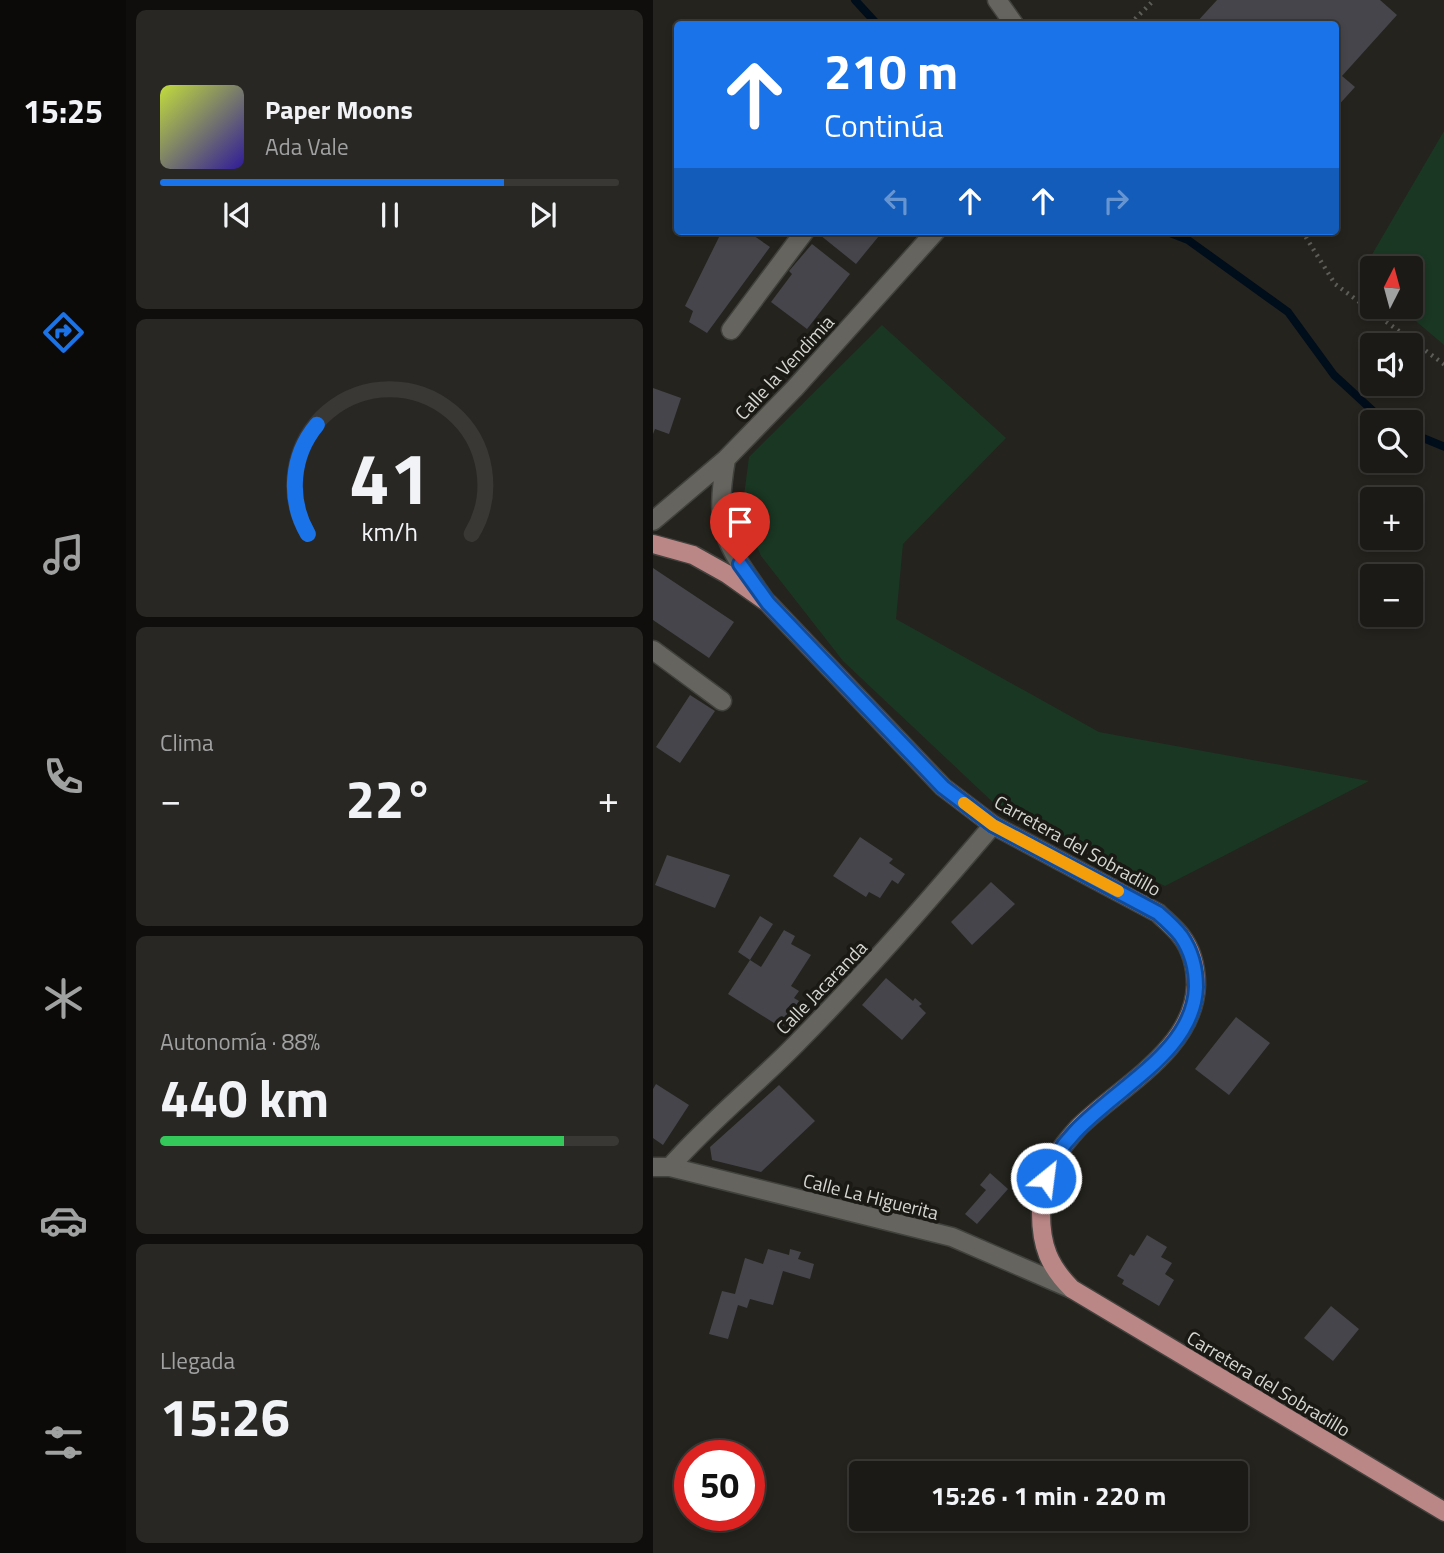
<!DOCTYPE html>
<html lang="es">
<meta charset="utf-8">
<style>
body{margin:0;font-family:"Titillium Web",sans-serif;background:#282723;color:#f1f3f6;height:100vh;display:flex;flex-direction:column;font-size:26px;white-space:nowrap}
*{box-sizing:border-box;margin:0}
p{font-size:23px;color:#a0a1a1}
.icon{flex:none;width:38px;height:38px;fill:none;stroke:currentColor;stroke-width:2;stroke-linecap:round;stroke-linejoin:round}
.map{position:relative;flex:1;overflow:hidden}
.side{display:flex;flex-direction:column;gap:10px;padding:10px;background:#0f0e0c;width:527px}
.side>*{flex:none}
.banner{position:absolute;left:21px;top:21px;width:665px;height:214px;border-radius:7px;box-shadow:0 4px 10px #0003,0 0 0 2px #393835;background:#1a73e8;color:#fff;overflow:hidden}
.needle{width:46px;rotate:6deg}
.fabs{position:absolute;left:707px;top:256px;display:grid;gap:14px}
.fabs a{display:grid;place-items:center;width:63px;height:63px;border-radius:7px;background:#1b1a16;box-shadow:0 4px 10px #0003,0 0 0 2px #393835;font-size:35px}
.speed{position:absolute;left:21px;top:1440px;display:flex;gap:14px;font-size:35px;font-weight:700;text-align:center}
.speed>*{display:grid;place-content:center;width:91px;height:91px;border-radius:50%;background:#1b1a16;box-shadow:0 4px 10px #0003,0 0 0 2px #393835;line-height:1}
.speed .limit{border:10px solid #d22;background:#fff;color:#111}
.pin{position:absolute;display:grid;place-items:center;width:60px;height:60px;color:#fff;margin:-72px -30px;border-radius:50% 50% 50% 0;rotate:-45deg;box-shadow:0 0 7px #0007}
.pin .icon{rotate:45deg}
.me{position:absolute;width:77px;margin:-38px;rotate:29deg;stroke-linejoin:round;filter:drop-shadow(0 0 5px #0008)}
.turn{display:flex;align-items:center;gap:24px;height:147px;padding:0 35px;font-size:32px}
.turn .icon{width:91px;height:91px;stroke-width:2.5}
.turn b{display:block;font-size:49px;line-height:60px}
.lanes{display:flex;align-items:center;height:66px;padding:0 35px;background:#0003;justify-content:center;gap:35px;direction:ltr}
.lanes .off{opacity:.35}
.big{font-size:52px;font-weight:700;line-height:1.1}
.side .card{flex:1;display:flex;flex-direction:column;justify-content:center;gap:10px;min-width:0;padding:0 24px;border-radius:10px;background:#282723}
.side .dial{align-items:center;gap:0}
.dial svg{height:182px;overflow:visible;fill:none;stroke:#393835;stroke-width:7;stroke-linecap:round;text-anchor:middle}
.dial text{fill:#f1f3f6;stroke:none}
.song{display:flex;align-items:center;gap:21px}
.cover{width:84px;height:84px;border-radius:10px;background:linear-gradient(135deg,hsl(70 70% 55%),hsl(250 70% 35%))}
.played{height:7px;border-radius:4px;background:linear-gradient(90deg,#1a73e8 75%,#393835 75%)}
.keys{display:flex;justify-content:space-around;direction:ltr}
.heat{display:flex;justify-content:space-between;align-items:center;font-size:38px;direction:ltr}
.charge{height:10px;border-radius:5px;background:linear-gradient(90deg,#34c759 88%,#393835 0)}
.trip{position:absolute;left:196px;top:1461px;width:399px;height:70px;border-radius:7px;background:#1b1a16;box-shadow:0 4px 10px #0003,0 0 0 2px #393835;font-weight:700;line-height:70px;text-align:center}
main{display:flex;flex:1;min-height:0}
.tab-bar{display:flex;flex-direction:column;width:126px;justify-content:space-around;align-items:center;background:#0b0a09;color:#a0a1a1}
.tab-bar .icon{width:49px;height:49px}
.tab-bar .selected{color:#1a73e8}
.tab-bar b{font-size:32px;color:#f1f3f6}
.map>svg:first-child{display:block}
.green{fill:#1a3723}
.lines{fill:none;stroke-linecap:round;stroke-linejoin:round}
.stream{stroke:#000d1b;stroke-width:8}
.building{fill:#46454b}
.minor-casing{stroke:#41413d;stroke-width:21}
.major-casing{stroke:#41413d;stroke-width:21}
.path{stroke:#5e5e58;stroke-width:4.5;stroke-dasharray:2 5;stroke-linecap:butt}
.minor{stroke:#65645e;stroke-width:18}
.major{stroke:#bb8686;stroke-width:18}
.route-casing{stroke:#114b97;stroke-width:18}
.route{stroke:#1a73e8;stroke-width:12}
.slow{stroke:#f59e0b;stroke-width:12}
.labels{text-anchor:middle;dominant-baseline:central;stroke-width:7;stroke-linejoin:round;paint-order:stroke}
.street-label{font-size:19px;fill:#d6d6d2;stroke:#1a1914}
</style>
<main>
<nav class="tab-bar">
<b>15:25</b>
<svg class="icon selected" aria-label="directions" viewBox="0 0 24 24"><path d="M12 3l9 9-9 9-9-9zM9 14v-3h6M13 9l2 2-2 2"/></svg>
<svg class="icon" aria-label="music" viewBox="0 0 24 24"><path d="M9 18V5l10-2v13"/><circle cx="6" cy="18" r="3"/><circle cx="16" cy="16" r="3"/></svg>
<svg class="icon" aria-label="phone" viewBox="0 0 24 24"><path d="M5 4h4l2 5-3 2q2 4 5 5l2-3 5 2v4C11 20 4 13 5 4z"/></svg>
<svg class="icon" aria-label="climate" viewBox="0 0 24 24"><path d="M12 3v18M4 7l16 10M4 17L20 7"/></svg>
<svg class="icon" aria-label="car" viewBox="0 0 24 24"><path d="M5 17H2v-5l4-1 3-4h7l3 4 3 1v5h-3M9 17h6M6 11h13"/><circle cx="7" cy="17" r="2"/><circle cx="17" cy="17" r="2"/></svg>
<svg class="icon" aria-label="filters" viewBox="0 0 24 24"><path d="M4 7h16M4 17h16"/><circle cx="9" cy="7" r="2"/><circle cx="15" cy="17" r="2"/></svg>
</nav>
<section class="side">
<div class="card">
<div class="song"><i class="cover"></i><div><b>Paper Moons</b><p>Ada Vale</p></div></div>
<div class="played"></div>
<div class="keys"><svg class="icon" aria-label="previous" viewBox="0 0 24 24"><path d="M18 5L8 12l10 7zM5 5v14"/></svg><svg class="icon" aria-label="pause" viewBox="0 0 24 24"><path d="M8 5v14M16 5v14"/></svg><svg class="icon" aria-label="next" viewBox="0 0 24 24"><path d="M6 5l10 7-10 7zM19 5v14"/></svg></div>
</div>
<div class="card dial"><svg viewBox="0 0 100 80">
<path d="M14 69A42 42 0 1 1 86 69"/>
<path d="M14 69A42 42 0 0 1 18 21" stroke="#1a73e8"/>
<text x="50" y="56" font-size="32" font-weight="700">41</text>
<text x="50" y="72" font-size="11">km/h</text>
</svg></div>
<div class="card"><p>Clima</p>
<div class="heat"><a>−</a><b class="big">22°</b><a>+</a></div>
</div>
<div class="card"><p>Autonomía · 88%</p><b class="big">440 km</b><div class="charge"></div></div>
<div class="card"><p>Llegada</p><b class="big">15:26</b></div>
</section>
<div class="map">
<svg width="792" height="1553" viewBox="0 0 792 1553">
<rect width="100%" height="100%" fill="#24231d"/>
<path class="green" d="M791 131V345L745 306H758V268H719V285L707 275Z
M229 325 353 438 250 544 243 619 446 732 716 781 512 886 346 808 190 661 108 556 89 511 96 457Z"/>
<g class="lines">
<path class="stream" d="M202 0 224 24
M512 231 535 240 635 312 681 375 732 422
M758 433 792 447"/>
</g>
<path class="building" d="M564 0H727L744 15 689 76 702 87 682 109V24H542Z
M69 231H94L117 247 54 333 36 322 40 311 32 306Z
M170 231H230L203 264 167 235Z
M159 244 197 274 154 329 118 302 139 274 136 271Z
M0 388 28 398 16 434 2 429 0 434Z
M0 568 81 622 56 658 0 620Z
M37 695 62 711 27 763 3 747Z
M207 837 240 859 236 863 252 874 245 884 239 880 227 898 216 892 213 897 180 876Z
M14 855 77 875 62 908 2 885Z
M338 882 362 904 319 945 298 922Z
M107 916 120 924 97 960 85 952Z
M131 930 142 936 138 944 158 955 138 986 146 991 141 998 146 1001 129 1028 75 994 97 960 108 967Z
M233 978 260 1001 262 998 269 1004 266 1006 273 1013 249 1040 209 1005Z
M583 1017 617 1043 576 1095 542 1069Z
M3 1084 36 1105 10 1145 0 1138V1089Z
M126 1085 162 1121 108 1172 59 1160 57 1147Z
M337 1173 355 1189 324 1224 312 1214 333 1190 327 1185Z
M494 1235 514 1247 508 1257 519 1263 512 1274 521 1280 506 1306 469 1284 471 1280 464 1276 477 1254 481 1256Z
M115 1249 136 1255 137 1249 148 1252 145 1259 161 1264 157 1279 130 1271 120 1305 97 1299 94 1308 85 1305 75 1339 56 1334 69 1291 82 1294 92 1258 110 1264Z
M678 1306 706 1329 680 1361 651 1338Z"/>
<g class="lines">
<defs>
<path id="minor" d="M344 0 361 24
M78 330 152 231
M73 459C61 530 71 542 112 600
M0 521 73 459 142 388 283 231
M0 650 69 701
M0 1167H17L299 1237 419 1289
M17 1167C56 1122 102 1086 143 1044 212 974 276 900 340 825"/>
<path id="major" d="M0 544 40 555 74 574 115 603 290 787 340 825 505 913C512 920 521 927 528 936 539 950 543 967 543 985 541 1050 466 1087 425 1128 416 1138 406 1151 399 1162 390 1177 389 1196 388 1213 388 1246 396 1266 419 1289L792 1512"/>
</defs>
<use href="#minor" class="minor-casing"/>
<use href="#major" class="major-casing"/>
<path class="path" d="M477 24 501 0
M649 231 682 284 792 365"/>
<use href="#minor" class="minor"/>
<use href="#major" class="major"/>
</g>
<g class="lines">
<defs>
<path id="route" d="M87 564 115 603 290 787 340 825 505 913C513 920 522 928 528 936 539 952 543 968 543 987 540 1070 417 1102 393 1178"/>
</defs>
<use href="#route" class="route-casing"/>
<use href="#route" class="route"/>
<path class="slow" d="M311 803 340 825 465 891"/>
</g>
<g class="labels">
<g class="street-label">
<text transform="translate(131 367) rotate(-47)">Calle la Vendimia</text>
<text transform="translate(425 845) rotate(29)">Carretera del Sobradillo</text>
<text transform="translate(168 987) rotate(-46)">Calle Jacaranda</text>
<text transform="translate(218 1196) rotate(14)">Calle La Higuerita</text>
<text transform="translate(616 1383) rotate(31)">Carretera del Sobradillo</text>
</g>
</g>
</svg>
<div class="fabs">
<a><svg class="needle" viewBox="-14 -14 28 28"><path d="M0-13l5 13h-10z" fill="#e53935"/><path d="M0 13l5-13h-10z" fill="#a0a1a1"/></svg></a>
<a><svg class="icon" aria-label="sound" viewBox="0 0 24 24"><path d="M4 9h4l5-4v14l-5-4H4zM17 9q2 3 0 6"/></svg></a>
<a><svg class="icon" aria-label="search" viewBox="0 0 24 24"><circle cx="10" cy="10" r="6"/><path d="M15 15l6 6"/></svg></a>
<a>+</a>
<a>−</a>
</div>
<div class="speed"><div class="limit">50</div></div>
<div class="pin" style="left:87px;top:564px;background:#d93025"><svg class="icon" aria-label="arrive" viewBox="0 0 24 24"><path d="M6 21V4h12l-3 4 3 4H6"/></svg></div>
<svg class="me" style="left:393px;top:1178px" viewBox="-20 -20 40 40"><circle r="17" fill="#1a73e8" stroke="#fff" stroke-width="3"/><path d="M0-11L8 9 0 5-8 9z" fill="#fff"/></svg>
<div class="trip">15:26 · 1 min · 220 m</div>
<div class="banner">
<div class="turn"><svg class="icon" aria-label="ahead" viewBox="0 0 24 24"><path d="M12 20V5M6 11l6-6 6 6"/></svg><div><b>210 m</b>Continúa</div></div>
<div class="lanes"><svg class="icon off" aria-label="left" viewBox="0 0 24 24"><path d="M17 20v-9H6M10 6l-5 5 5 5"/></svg><svg class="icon" aria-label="ahead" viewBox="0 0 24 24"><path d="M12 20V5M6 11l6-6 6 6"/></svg><svg class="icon" aria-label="ahead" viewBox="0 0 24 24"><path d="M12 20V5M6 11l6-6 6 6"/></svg><svg class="icon off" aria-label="right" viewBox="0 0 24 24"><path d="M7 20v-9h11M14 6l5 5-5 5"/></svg></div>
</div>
</div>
</main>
